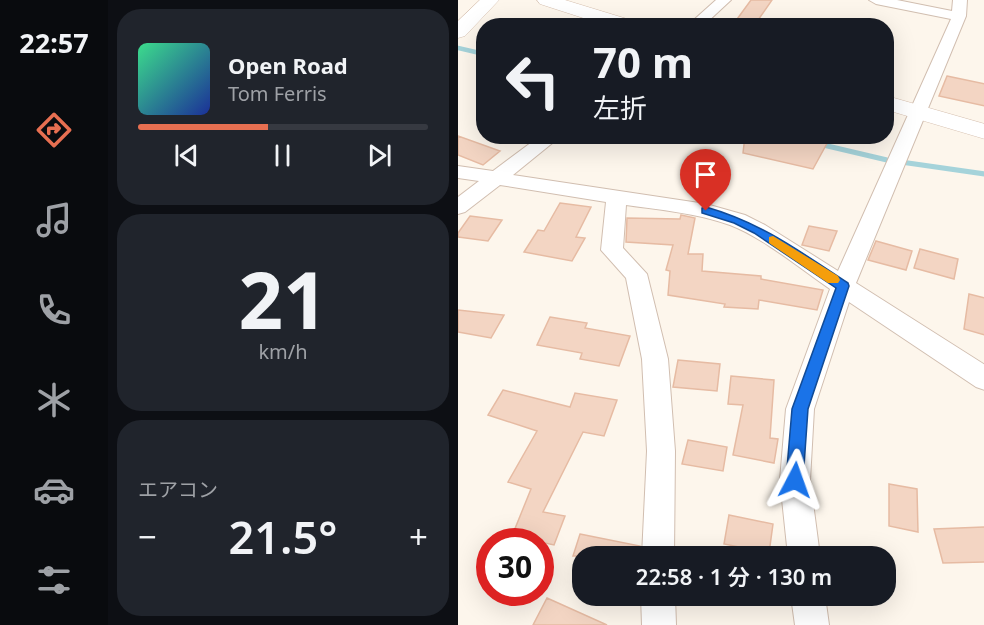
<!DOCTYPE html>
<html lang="ja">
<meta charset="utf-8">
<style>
body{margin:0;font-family:"Noto Sans","Noto Sans JP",sans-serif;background:#20242c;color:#f1f3f6;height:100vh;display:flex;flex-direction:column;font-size:22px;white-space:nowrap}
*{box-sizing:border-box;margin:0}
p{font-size:20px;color:#9ea1a6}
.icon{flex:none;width:33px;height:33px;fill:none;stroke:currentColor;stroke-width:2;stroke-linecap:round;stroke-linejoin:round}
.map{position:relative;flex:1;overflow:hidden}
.panel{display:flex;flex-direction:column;gap:9px;padding:9px;background:#0d0f14;width:350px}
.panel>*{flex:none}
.banner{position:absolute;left:18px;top:18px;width:418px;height:126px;border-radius:24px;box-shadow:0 6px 24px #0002;background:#171b24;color:#f1f3f6;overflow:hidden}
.speed{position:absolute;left:18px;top:528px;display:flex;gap:12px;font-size:30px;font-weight:700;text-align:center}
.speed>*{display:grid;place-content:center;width:78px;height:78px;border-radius:50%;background:#171b24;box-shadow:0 6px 24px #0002;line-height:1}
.speed .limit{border:9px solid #d22;background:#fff;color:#111}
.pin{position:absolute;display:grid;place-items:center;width:51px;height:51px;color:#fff;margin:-62px -26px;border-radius:50% 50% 50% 0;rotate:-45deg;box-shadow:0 0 6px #0007}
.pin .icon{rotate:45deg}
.me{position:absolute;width:66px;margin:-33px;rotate:4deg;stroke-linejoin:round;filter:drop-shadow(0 0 4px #0008)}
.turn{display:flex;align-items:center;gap:21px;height:126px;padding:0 18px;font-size:27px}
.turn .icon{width:78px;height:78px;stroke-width:2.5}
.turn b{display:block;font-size:42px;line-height:51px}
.big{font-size:45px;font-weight:600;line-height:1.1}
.panel .tile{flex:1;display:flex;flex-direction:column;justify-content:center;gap:9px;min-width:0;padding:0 21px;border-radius:24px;background:#20242c}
.panel .dial{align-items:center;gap:0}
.dial b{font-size:78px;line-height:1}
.song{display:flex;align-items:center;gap:18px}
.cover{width:72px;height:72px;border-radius:9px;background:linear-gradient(135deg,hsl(150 70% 55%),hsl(230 70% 35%))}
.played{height:6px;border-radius:3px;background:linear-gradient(90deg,#e76f51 45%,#363941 45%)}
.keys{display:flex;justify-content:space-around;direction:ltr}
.heat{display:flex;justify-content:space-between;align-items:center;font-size:33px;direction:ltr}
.trip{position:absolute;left:114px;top:546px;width:324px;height:60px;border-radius:24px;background:#171b24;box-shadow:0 6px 24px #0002;font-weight:600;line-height:60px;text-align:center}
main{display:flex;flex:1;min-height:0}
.menu{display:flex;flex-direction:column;width:108px;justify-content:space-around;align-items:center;background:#090b0e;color:#9ea1a6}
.menu .icon{width:42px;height:42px}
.menu .active{color:#e76f51}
.menu b{font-size:27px;color:#f1f3f6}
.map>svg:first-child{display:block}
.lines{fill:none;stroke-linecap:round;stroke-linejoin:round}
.stream-far1{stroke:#a5d3da;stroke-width:4.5}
.stream{stroke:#a5d3da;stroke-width:5}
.building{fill:#f3d5c3;stroke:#e6bba3;stroke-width:1.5}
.street-casing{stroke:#d1beb0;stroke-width:2}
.secondary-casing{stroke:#d6c0b0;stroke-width:1}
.street{fill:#fff;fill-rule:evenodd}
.secondary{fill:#fff;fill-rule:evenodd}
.route{fill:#1a73e8;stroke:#114b97;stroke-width:1.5}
.slow{fill:#f59e0b}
</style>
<main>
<nav class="menu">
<b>22:57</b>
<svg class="icon active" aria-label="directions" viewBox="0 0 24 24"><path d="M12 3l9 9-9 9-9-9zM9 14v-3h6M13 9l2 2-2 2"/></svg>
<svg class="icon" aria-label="music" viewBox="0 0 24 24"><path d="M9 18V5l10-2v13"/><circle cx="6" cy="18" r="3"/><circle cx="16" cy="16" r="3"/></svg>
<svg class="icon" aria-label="phone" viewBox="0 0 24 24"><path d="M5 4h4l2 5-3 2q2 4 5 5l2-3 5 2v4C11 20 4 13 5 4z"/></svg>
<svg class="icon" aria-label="climate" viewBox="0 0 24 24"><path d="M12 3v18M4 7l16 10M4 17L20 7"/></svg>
<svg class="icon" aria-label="car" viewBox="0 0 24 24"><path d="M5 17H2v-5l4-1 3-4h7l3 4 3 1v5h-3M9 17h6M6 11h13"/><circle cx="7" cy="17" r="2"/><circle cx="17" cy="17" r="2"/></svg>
<svg class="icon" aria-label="filters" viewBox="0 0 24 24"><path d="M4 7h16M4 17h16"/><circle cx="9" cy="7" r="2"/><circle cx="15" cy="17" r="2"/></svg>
</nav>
<section class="panel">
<div class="tile">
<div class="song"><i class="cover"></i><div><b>Open Road</b><p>Tom Ferris</p></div></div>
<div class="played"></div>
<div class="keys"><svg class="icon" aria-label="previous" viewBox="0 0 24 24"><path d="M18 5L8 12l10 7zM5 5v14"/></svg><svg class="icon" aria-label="pause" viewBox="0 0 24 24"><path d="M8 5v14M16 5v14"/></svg><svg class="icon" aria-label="next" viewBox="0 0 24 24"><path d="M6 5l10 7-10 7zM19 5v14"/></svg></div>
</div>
<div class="tile dial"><b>21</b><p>km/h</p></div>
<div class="tile"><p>エアコン</p>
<div class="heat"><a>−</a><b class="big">21.5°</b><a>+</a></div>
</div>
</section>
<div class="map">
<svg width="527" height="625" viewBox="0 0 527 625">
<rect width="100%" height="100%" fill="#fdf6ec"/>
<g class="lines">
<path class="stream-far1" d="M0 48 26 54"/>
<path class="stream" d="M361 144 429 160 527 174"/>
</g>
<path class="building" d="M293 0H314L296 26H274Z
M489 76 527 84V106L481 96Z
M0 136 42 151 25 165 0 155Z
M287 136H373L355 169 285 153Z
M102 203 133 207 118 237 127 238 114 261 66 252 80 230 86 231Z
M223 215 237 218 230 254H245L244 271 303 276V279L365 290 359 310 301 300 300 309 266 307 267 304 210 295 212 271 208 270 215 245 168 242 169 218 222 219Z
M12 216 44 220 30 241 0 237V233Z
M351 226 379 231 371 251 344 245Z
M418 241 454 251 448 270 410 260Z
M462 249 500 259 496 279 456 268Z
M511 294 527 298V335L506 329Z
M0 310 46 315 33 338 0 332Z
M92 317 129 323 127 328 172 336 161 366 122 359 124 353 79 345Z
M220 360 262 364 259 391 215 387Z
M273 376 316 380 312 438 320 439 316 463 275 455 285 405 270 404Z
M45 390 112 407 117 393 159 400 146 436 125 432 85 512 107 516 96 545 54 536 73 489 50 482 79 431 30 415Z
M230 440 269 447 265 471 224 464Z
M431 484 459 489 460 532 431 526Z
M271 515 315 524 311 553 266 544Z
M527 527V562L485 563 476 529Z
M122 534 182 546V556H115Z
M89 598 149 625H75Z"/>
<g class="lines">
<defs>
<path id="street" d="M258 0H273L245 26H229Z
M411 0H439L494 11 495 0H509L508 16 398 283 527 365V390L518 387 391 302 356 409 352 480 362 556H330L322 480 328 409 372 289C343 269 304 237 272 225 239 213 202 210 168 205L165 248 189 274 210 359 217 451 216 556H184L189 451 184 359 168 278 143 250 148 202 42 185 7 212 0 214V197L21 181 0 178V166L35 171 82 136H103L55 175 248 204 287 215 307 225 380 271 493 19 418 4Z
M183 596H217L218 625H184Z
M333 596H367L371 625H337Z"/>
<path id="secondary" d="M22 0H41L7 36 0 38V21Z
M79 0H107L179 22 181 26H150L82 4Z
M429 96 527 124V139L429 110Z"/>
</defs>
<use href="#street" class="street-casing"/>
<use href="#secondary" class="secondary-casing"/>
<use href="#street" class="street"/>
<use href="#secondary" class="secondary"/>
</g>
<path class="route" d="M248 207C304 223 341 251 390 283L391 286 350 409 345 480 343 486 337 488 331 486 328 480 334 409 378 288 296 233 276 223 244 213V208Z"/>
<path class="slow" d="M315 236 380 276 382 280 380 283H370L311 243V237Z"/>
</svg>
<div class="speed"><div class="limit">30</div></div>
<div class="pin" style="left:248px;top:211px;background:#d93025"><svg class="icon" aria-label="arrive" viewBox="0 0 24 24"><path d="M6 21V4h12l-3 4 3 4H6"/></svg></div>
<svg class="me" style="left:337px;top:480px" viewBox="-20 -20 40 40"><path d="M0-17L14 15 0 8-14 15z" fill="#1a73e8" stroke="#fff" stroke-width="4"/></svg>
<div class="trip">22:58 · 1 分 · 130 m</div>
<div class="banner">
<div class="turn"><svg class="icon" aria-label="left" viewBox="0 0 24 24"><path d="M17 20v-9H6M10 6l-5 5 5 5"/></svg><div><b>70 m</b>左折</div></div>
</div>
</div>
</main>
